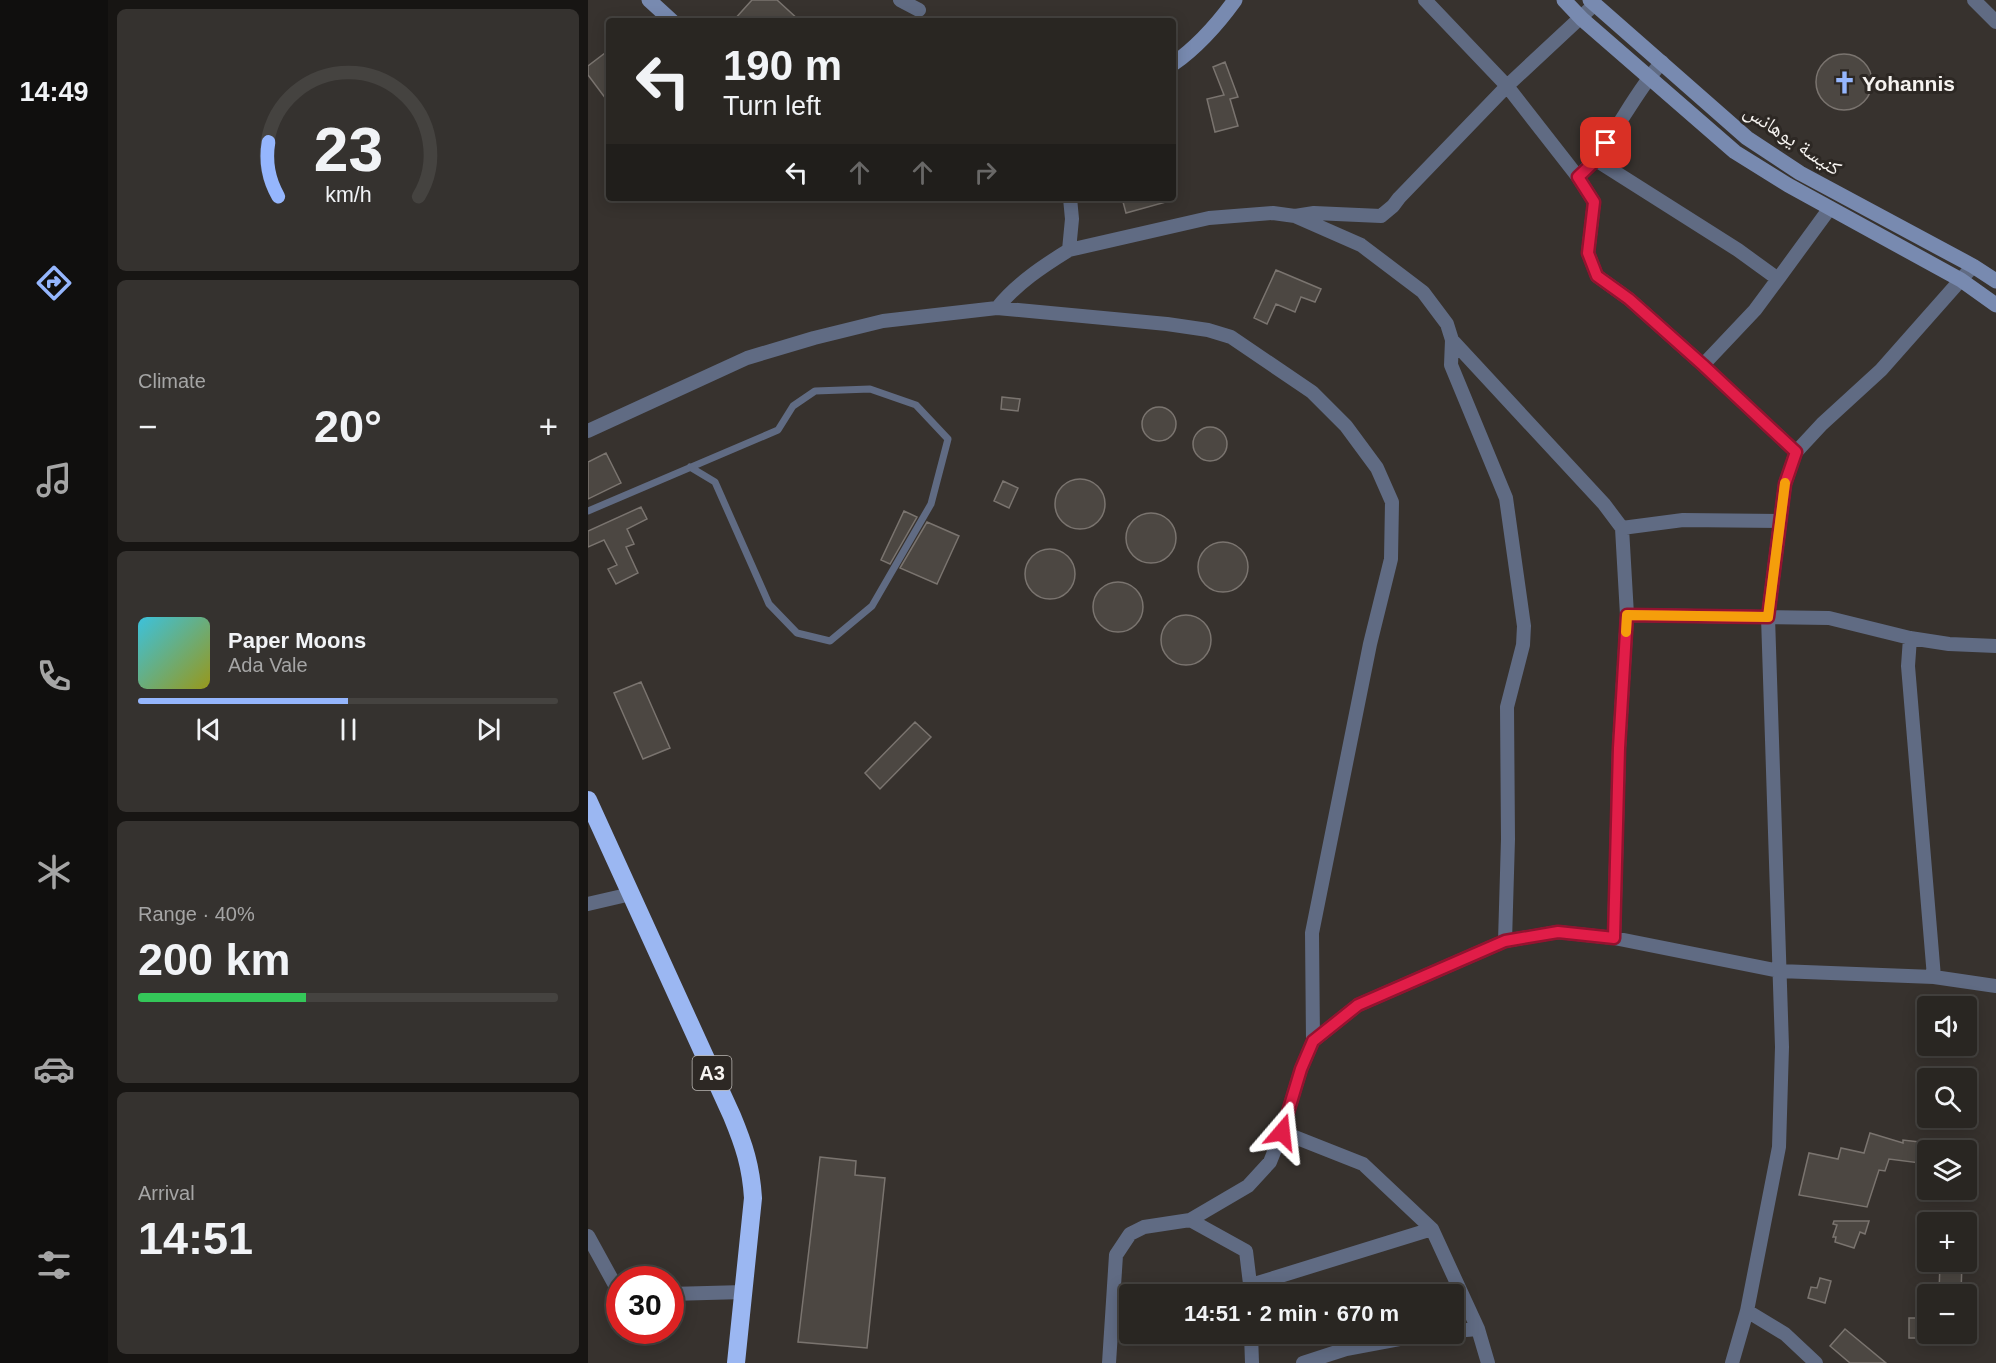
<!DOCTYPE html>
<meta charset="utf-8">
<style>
body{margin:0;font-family:Helvetica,"Noto Naskh Arabic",sans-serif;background:#35322f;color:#f1f3f6;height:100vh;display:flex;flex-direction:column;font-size:22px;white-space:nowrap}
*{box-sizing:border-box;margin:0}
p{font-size:20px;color:#a5a5a5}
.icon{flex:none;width:33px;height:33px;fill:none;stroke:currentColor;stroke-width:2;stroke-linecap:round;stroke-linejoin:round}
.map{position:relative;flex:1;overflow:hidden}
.side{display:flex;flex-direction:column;gap:9px;padding:9px;background:#171513;width:480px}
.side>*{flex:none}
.guide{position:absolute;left:18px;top:18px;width:570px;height:183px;border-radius:6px;box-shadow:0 3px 15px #0003,0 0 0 2px #454340;background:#292622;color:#f1f3f6;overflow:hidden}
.controls{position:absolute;left:1329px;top:996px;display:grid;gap:12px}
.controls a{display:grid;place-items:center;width:60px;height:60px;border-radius:6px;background:#292622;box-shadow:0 3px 15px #0003,0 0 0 2px #454340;font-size:30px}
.speed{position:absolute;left:18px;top:1266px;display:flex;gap:12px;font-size:30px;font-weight:700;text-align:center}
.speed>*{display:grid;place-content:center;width:78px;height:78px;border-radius:50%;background:#292622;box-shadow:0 3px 15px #0003,0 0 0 2px #454340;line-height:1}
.speed .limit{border:9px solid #d22;background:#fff;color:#111}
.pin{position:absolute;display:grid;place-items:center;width:51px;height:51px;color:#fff;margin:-26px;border-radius:12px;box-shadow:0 3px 9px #0006}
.me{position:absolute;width:66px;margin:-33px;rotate:17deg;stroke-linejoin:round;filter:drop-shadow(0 0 4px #0008)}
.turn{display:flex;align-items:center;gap:21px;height:126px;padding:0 18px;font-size:27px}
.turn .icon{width:78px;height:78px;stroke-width:2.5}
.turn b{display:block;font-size:42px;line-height:51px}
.lanes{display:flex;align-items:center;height:57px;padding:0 18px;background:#0003;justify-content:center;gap:30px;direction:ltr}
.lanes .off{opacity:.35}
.big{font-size:45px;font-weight:700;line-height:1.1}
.side .card{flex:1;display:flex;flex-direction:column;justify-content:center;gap:9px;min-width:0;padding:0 21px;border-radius:9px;background:#35322f}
.side .dial{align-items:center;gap:0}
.dial svg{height:156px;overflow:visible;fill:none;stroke:#454340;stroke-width:7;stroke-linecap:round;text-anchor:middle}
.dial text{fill:#f1f3f6;stroke:none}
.song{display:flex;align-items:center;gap:18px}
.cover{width:72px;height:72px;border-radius:9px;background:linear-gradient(135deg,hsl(190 70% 55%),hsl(60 70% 35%))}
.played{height:6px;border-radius:3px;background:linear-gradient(90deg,#95b6fd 50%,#454340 50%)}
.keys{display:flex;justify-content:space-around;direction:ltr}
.heat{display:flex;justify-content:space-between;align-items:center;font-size:33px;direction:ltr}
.charge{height:9px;border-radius:4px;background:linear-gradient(90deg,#34c759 40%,#454340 0)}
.trip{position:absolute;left:531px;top:1284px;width:345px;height:60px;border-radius:6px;background:#292622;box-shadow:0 3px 15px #0003,0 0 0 2px #454340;font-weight:700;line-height:60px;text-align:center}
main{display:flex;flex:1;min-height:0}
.tab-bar{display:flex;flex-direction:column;width:108px;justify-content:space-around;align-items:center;background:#100f0e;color:#a5a5a5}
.tab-bar .icon{width:42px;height:42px}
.tab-bar .current{color:#95b6fd}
.tab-bar b{font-size:27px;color:#f1f3f6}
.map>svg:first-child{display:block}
.building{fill:#4c4742;stroke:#7a746f;stroke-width:1.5}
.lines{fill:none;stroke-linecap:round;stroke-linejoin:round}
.lane{stroke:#606b83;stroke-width:7}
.street{stroke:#606b83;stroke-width:14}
.secondary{stroke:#788ab0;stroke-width:15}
.highway{stroke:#9bb7f2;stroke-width:18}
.route-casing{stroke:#92132f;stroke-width:15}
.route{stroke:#e11d48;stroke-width:10}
.slow{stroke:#f59e0b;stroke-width:10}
.labels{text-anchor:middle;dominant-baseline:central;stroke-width:6;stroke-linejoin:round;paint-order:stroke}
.shield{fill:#2d2824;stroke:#bab6b3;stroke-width:1.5}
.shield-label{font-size:20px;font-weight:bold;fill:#f6f3f0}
.poi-label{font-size:21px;font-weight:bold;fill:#f6f3f0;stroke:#2d2824;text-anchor:start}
.street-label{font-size:21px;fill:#f6f3f0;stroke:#2d2824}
</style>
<main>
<nav class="tab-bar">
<b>14:49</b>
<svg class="icon current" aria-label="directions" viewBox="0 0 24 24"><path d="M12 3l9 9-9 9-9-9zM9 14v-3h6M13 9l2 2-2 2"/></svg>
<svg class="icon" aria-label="music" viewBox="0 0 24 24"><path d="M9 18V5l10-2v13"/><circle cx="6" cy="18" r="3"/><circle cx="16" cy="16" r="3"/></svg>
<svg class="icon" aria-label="phone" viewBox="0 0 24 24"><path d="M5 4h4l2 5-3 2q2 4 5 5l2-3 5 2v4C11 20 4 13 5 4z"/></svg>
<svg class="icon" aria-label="climate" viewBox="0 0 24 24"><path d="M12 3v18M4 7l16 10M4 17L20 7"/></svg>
<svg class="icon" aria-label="car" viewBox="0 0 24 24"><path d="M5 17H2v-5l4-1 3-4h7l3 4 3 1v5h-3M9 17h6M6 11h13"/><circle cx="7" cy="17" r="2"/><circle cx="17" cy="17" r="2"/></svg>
<svg class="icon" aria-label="filters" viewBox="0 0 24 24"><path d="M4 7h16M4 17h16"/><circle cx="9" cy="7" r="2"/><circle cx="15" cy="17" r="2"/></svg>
</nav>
<section class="side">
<div class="card dial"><svg viewBox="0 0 100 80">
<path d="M14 69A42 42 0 1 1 86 69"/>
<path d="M14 69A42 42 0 0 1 9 41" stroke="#95b6fd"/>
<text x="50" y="56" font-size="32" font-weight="700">23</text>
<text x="50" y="72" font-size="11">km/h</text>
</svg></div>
<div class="card"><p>Climate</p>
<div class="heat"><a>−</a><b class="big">20°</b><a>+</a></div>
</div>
<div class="card">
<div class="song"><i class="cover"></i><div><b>Paper Moons</b><p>Ada Vale</p></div></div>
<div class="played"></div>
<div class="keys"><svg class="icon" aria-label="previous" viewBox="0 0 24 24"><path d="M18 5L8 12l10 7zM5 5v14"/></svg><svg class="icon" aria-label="pause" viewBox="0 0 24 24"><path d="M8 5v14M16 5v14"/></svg><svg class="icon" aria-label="next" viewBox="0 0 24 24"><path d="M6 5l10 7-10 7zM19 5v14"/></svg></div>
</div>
<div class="card"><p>Range · 40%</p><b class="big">200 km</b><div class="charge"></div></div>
<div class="card"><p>Arrival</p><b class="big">14:51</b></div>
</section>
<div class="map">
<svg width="1408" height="1363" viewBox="0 0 1408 1363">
<rect width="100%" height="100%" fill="#37322e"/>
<path class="building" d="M164 0H189L212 21H145Z
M21 50V103L0 75V66Z
M1228 82a28 28 0 1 1 56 0a28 28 0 1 1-56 0Z
M637 62 650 97 642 99 650 126 627 132 619 99 636 95 625 67Z
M534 198H578V202L538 213Z
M688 270 733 289 727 302 713 297 707 312 688 304 679 324 666 318Z
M414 397 432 399 430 411 413 409Z
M554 424a17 17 0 1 1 34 0a17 17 0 1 1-34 0Z
M605 444a17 17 0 1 1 34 0a17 17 0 1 1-34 0Z
M18 453 33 483 0 499V462Z
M467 504a25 25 0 1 1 50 0a25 25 0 1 1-50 0Z
M415 481 430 488 421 508 406 501Z
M53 507 59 519 39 529 46 544 38 547 50 573 28 584 20 569 29 565 16 540 0 547V531Z
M316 511 329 517 302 564 293 560Z
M538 538a25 25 0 1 1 50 0a25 25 0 1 1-50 0Z
M339 522 371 536 349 584 312 568Z
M610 567a25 25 0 1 1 50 0a25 25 0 1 1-50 0Z
M437 574a25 25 0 1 1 50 0a25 25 0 1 1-50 0Z
M505 607a25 25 0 1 1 50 0a25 25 0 1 1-50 0Z
M573 640a25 25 0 1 1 50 0a25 25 0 1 1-50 0Z
M53 682 82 748 55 759 26 693Z
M327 722 343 737 292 789 277 773Z
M1282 1133 1315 1143V1140L1340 1143V1164L1301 1159 1297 1171 1291 1170 1279 1207 1211 1195 1221 1153 1250 1159 1253 1148 1276 1153Z
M232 1157 268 1161 267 1175 297 1178 279 1348 210 1342Z
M1246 1221H1281L1277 1234 1272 1232 1266 1248 1247 1242 1248 1237H1245L1249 1225 1245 1224Z
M1352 1262H1374L1373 1294H1351Z
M1232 1278 1243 1281 1237 1303 1220 1298 1223 1287 1229 1288Z
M1321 1318H1340V1338H1321Z
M1257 1329 1298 1363H1262L1242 1346Z"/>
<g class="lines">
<path class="lane" d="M0 511 190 430 205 406 227 391 282 389 328 405 360 439 343 504 284 606 242 641 209 633 181 604 127 482 102 467"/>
<path class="street" d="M312 0 331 10
M837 0 919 86 990 177 1006 202 1000 253 1009 276 1041 299 1115 365 1208 452
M1386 0 1408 22
M1008 160 1150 250 1190 279 1167 310 1115 365
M990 177C1025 143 1042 98 1074 62
M482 198 484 219 481 250 621 218 685 213 707 216 773 245 835 292 859 324 864 340 1016 504 1034 528 1039 615 1031 748 1026 938
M707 216 726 213 793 216 805 206 811 198 919 86 1006 5
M1190 279 1242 208
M409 308C428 284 455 266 481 250
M864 340 863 365 918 498 936 626 935 645 919 707 920 839 917 941
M0 431 159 358 226 338 295 321 409 308 579 324 620 330 643 337 724 392 758 426 789 468 804 502 803 559 782 644 724 933 725 1041 713 1069 694 1132 682 1162 660 1186 602 1220 556 1227 542 1234 528 1255 521 1363
M1034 528 1095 520 1192 521
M1039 615 1241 618 1322 638 1361 644 1408 646
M1322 638 1320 666 1346 977
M0 904 43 894
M725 1041 770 1005 917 941 970 932 1026 938 1191 971 1346 977 1408 986
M694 1132 775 1164 844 1229 890 1329 900 1363
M602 1220 658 1251 663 1292
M0 1236 27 1285 32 1288
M663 1285 844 1229
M82 1294 156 1292
M1159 1311 1197 1334 1228 1363
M866 1331 890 1329
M663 1334 664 1363
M715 1363 758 1349 838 1334
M1144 1363 1159 1311 1191 1147 1194 1047 1180 617 1197 484 1208 452 1234 424 1293 370 1385 266"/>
<path class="secondary" d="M61 0 84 21
M976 0 994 19 1147 152 1200 185 1373 280 1408 305
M1002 0 1159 138 1212 173 1385 266 1408 281
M585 64C609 47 629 25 647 0"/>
<path class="highway" d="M0 800 144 1116C156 1145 163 1166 165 1198L148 1363"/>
</g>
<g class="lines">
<defs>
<path id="route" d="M694 1132 713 1069 725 1041 770 1005 917 941 970 932 1026 938 1031 748 1039 615 1180 617 1197 484 1208 452 1115 365 1041 299 1009 276 1000 253 1006 202 990 177 1008 160 1018 143"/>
</defs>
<use href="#route" class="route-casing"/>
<use href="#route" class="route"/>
<path class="slow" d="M1038 632 1039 615 1180 617 1197 483"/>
</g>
<defs>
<symbol id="church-bare" viewBox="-9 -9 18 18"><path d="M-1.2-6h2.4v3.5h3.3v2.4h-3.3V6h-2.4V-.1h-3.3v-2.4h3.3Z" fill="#95b6fd" stroke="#2d2824" stroke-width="2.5" paint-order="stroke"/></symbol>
</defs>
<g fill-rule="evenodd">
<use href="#church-bare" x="1240" y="66" width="33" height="33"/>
</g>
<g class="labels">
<rect class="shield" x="104.5" y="1056" width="39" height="34" rx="4.5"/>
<g class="shield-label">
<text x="124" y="1073">A3</text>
</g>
<g class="poi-label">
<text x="1274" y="83">Yohannis</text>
</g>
<g class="street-label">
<text transform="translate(1205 139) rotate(34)">كنيسة يوهانس</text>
</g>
</g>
</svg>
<div class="controls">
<a><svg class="icon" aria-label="sound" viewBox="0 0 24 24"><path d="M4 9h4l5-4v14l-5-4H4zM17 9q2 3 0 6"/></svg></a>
<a><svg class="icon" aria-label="search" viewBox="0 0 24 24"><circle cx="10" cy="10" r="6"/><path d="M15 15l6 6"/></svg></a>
<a><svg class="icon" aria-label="layers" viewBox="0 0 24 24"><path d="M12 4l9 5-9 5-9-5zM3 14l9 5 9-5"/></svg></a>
<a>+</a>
<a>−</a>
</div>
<div class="speed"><div class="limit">30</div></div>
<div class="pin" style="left:1018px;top:143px;background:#d93025"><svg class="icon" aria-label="arrive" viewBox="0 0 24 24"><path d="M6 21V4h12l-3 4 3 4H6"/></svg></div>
<svg class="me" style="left:694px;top:1132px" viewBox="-20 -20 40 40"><path d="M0-17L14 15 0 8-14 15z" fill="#e11d48" stroke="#fff" stroke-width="4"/></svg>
<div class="trip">14:51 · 2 min · 670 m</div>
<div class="guide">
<div class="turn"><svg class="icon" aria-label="left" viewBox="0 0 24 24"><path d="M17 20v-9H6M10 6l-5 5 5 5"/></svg><div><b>190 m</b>Turn left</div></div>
<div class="lanes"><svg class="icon" aria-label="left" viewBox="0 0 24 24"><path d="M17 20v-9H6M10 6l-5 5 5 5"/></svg><svg class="icon off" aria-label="ahead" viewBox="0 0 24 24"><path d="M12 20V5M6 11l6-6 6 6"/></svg><svg class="icon off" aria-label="ahead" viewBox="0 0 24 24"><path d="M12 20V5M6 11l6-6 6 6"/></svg><svg class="icon off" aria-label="right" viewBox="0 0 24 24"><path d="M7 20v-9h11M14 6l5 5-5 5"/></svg></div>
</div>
</div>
</main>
